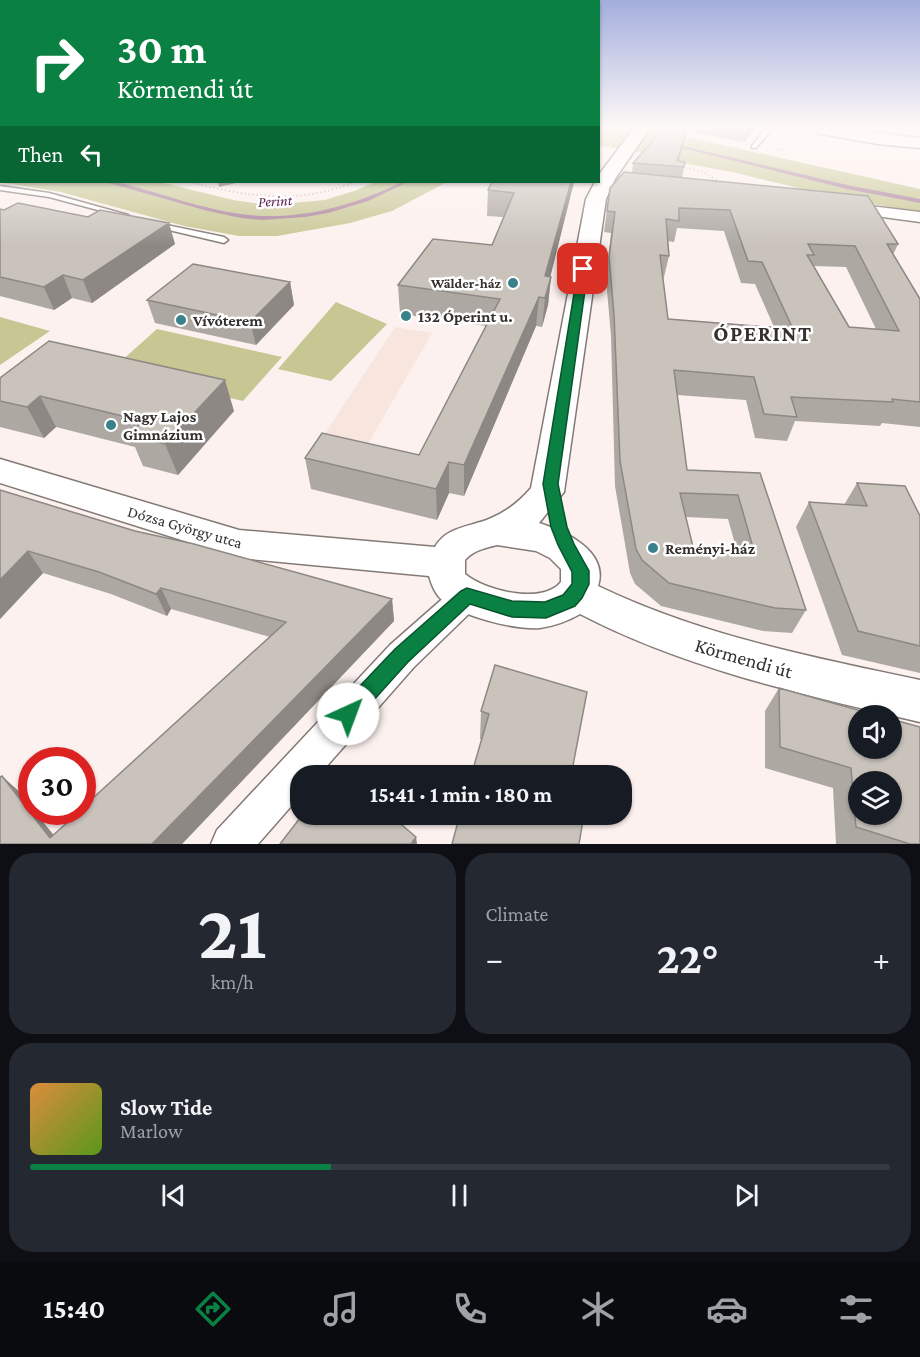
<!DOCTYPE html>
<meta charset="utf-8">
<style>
body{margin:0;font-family:"Crimson Pro",serif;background:#242831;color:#f1f3f6;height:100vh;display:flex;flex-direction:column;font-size:22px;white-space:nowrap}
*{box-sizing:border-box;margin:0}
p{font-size:20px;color:#9ea1a6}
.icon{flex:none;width:33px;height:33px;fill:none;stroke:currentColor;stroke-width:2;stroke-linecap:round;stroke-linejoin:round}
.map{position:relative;height:844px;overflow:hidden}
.panel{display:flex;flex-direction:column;gap:9px;padding:9px;background:#0d0f14;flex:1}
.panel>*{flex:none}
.top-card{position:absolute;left:0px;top:0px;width:600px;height:183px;box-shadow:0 2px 4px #0004;background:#0b8043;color:#fff;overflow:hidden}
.controls{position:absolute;left:848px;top:705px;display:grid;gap:12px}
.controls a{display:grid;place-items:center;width:54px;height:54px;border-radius:50%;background:#171b24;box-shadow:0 2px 4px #0004;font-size:30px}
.speed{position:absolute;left:18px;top:747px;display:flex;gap:12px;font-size:30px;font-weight:700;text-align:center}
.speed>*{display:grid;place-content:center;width:78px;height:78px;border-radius:50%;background:#171b24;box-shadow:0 2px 4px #0004;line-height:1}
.speed .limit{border:9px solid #d22;background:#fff;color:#111}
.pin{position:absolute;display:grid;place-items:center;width:51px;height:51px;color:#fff;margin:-26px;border-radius:12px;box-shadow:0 3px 9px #0006}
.me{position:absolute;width:66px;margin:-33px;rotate:43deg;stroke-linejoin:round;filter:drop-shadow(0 0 4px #0008)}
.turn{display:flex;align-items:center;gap:21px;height:126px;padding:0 18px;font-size:27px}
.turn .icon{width:78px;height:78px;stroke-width:2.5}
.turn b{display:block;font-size:42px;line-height:51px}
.then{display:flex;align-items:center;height:57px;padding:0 18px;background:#0003;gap:12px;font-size:22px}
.big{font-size:45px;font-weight:700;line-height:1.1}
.panel .card{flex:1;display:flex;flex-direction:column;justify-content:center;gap:9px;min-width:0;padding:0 21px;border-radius:24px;background:#242831}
.panel .dial{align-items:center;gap:0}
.dial b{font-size:78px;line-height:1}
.song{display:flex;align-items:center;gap:18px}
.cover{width:72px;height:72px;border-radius:9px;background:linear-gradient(135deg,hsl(30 70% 55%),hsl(90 70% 35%))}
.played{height:6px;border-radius:3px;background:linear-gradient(90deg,#0b8043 35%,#363941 35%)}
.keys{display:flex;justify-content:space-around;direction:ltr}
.heat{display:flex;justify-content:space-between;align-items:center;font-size:33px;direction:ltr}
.panel .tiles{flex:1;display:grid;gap:9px;grid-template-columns:1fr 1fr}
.card:last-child{grid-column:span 2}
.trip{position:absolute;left:290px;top:765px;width:342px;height:60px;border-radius:24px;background:#171b24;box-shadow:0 2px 4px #0004;font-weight:700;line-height:60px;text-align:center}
.dock{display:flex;height:96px;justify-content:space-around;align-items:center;background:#090b0e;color:#9ea1a6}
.dock .icon{width:42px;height:42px}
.dock .selected{color:#0b8043}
.dock b{font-size:27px;color:#f1f3f6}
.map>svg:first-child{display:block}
.built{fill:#f8e5de}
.green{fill:#c7c793}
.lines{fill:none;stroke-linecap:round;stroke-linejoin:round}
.stream{fill:#aa819d;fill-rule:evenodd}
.service-casing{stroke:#837a76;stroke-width:3}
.minor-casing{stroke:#837a76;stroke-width:3}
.tertiary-casing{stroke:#837a76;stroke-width:3}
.path{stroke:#b7afac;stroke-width:2;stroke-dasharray:1 3;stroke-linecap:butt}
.service{fill:#fff;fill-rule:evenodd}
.minor{fill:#fff;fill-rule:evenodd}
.tertiary{fill:#fff;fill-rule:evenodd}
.wall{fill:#ada8a2;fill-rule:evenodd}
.shaded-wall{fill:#8d8884}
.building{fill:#c9c3bc;stroke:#8d8884;stroke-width:1.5;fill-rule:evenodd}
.route{fill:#0b8043;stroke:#07532c;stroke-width:1.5}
.poi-dot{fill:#3a828a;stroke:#fff;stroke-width:2}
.labels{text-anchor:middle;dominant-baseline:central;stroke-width:5;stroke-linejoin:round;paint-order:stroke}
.far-poi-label{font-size:14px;font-weight:bold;fill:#33302e;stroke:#fff;text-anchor:end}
.far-water-label{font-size:15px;font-style:italic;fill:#5c1a4f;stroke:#fff}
.poi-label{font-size:16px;font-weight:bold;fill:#33302e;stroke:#fff;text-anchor:start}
.street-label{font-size:16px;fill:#33302e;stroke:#fff}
.near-street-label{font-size:20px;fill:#33302e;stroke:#fff}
.district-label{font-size:22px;font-weight:bold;letter-spacing:1.5px;fill:#33302e;stroke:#fff}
</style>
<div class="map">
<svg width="920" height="844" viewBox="0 0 920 844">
<rect width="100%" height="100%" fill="#fcf1ee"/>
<path class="built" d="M395 327 432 333 361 456 317 446Z"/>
<path class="green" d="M599 128H638L664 132 920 189V212L844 199 732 172 667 160 654 154 599 146Z
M0 155 2 182H160L233 200 268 205 325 200 357 190 375 182H447L392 211 350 223 277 236H239L184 226 61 192 0 182Z
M336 302 387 324 331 381 278 369Z
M0 317 50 331 0 365Z
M157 329 282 357 243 401 111 370Z"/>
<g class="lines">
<path class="stream" d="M598 132 619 133 621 134 619 135 598 134Z
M650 138 847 185 920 199V203L847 189 650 140Z
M0 165H2V167H0Z
M105 182H113L125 184C163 194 202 209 241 214 298 222 352 206 402 182H408L368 201 328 213 305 217 262 220 241 218 208 211Z"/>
<defs>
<path id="service" d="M766 128H773L756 148H752V146Z
M0 186 49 193 128 215 124 217 49 197 0 190Z
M152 222 224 237 228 240 224 243 152 226Z"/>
<path id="minor" d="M845 203 920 212V222L839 211 837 208 839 205Z
M467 583 478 587 482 596 478 605 414 667 318 776H300V796L258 844H211L217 830 390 645 456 587Z"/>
<path id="tertiary" d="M634 128H650L615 179 606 199 564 492 539 523C565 531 609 551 598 586 700 635 810 657 920 680V722C804 695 686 669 580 614 568 621 554 626 540 628 515 630 457 616 439 597 434 591 431 583 429 576L239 558 0 483V459L239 530 435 547C446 527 469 527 489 519 506 512 519 502 531 488L586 199 595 182H598V176ZM497 545 536 551 550 558 561 569V582C543 605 485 591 465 574V560C474 550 485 548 497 545Z
M808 128H845L920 138V148L877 144 816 133Z"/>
</defs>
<use href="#service" class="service-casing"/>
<use href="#minor" class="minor-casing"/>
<use href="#tertiary" class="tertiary-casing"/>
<path class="path" d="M773 149 788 150
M682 167 703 172 716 180V184
M190 182C249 197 297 205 355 182"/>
<use href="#service" class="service"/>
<use href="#minor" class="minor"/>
<use href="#tertiary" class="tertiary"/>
</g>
<path class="wall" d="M664 128H755L744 142 687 131 678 161 685 162 682 178 898 244 893 255 920 299V427L882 423 880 426 795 421 787 441 755 438 746 400 677 395 687 470 760 473 806 610 792 633 763 631 661 606 635 584 630 573 615 486 611 336 606 279 611 233 604 232 610 188 632 173 633 163ZM677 228 724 231 741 283 755 284 774 327 668 319 663 277H664L669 256 668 241 674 242ZM814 266 846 267 876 329 849 327ZM686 517 728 519 737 551H694Z
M492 182H574L550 277H551L548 305 542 327 536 326 464 496 449 493 437 520 311 489 305 458 419 455 486 326 400 314 398 285 492 245 503 217 487 216 488 190Z
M0 209 175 244 92 303 72 298 54 310 0 296Z
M290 282 294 305 256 345 155 323 147 300Z
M0 378 234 411 178 475 143 466 135 447 56 427 44 438 0 427Z
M857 483 920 516V673L842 655 796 527 809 502 844 505Z
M0 490 135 531 392 599 394 621 182 844H0L22 794 32 807V812H35L53 835 270 637 171 609 167 616 111 594 43 573 0 619Z
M495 665 571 776 480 739 481 711Z
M779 688 920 844H836L833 788 765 768V711Z"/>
<path class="shaded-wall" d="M687 128H688L677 167H676Z
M747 128H755L744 142Z
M218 182H240L219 187Z
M571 182H574L545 298V276Z
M169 223 175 244 92 303 83 280Z
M63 275 72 298 54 310 44 287Z
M551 277 548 305 542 327 545 298Z
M290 282 294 305 256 345 250 322Z
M539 297 536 326 464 496V465Z
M225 380 234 411 178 475 165 444Z
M40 396 56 427 44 438 27 407Z
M449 462V493L437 520 436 489Z
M28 551 43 573 0 619V580Z
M161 588 171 609 167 616 156 594Z
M392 599 394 621 182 844H152Z
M2 776 22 794 32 807V812H35L61 844 50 838Z
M416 837 417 844H411Z"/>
<path class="building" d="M664 128H687L677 161 685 162 684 167 633 163Z
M624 172 868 196 898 244H887L920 299V402L892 399 893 402 791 397 797 417 764 414 754 377 674 370 687 470 760 473 806 610 775 608 669 583 642 560 636 549 620 461 614 314 609 257 615 212 607 211 610 188ZM679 208 730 210 748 261 762 262 793 329 668 319 660 255 669 256 666 219 679 221ZM808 244 855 246 899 331 849 327 807 255H814ZM680 493 738 495 754 551H694Z
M492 182H571L545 276 551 277 545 298 539 297 464 465 449 462 436 489 305 458 322 433 419 455 500 299 398 285 433 239 492 245 514 193 488 190Z
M18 203 88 217 100 210 169 223 83 280 63 275 44 287 0 277V209L4 210Z
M193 264 290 282 250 322 147 300Z
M49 341 225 380 165 444 129 435 143 421 40 396 27 407 0 401V378Z
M857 483 905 486 920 516V646L858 631 809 502 867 506Z
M0 490 135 531 194 544 392 599 152 844H0V777L2 776 50 838 79 812H82V808L286 622 161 588 156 594 99 572 28 551 0 580Z
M495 665 587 692 571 776H471L489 714 481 711Z
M779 688 879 716H858V748H891V719L920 727V844H910L856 827 851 768 780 747ZM858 782H891V814H858Z
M303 814H389L416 837 411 844H280Z
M460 814H584L579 844H452Z"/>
<linearGradient id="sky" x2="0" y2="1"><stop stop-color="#a3aedd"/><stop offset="0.52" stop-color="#fef9f7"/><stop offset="1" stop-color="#fef9f7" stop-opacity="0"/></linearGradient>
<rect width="920" height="246" fill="url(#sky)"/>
<path class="route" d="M583 266 588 269 558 484 567 527 574 544 589 571V584L582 598 575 606 546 618 512 617 470 604 408 662 355 721 348 724 340 721 338 714 340 707 395 649 461 591 467 588 512 601 545 602 563 595 572 584V572L558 545 551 527 543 484 578 269Z"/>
<g class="poi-dot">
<circle cx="513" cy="283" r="6"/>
<circle cx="406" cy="316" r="6"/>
<circle cx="181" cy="320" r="6"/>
<circle cx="111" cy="425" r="6"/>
<circle cx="653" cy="548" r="6"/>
</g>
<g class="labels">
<g class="far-poi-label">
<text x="501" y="283">Wälder-ház</text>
</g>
<g class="far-water-label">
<text transform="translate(275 201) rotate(-3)">Perint</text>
</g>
<g class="poi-label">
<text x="418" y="316">132 Óperint u.</text>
<text x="193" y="320">Vívóterem</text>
<text x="123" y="416">Nagy Lajos<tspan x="123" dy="18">Gimnázium</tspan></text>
<text x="665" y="548">Reményi-ház</text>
</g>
<g class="street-label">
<text transform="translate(185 527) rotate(16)">Dózsa György utca</text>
</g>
<g class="near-street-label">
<text transform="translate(744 658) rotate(16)">Körmendi út</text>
</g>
<g class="district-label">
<text x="763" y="333">ÓPERINT</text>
</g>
</g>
</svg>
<div class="controls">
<a><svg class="icon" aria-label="sound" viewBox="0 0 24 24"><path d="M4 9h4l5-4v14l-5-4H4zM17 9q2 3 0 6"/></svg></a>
<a><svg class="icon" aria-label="layers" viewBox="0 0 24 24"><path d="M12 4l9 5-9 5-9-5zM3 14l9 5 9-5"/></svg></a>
</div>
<div class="speed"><div class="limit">30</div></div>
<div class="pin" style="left:583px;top:269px;background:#d93025"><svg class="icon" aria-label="arrive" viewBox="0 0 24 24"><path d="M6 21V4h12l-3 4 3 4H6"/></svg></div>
<svg class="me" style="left:348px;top:714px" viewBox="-20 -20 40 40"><circle r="19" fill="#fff"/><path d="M0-13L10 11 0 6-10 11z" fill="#0b8043"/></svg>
<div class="trip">15:41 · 1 min · 180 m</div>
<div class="top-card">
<div class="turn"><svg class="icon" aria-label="right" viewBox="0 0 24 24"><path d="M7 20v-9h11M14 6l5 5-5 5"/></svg><div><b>30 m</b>Körmendi út</div></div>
<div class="then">Then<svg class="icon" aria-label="left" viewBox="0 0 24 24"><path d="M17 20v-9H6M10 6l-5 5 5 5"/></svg></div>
</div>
</div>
<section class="panel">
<div class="tiles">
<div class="card dial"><b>21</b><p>km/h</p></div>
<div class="card"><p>Climate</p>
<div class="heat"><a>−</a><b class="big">22°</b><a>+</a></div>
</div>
<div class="card">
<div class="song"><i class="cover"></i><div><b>Slow Tide</b><p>Marlow</p></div></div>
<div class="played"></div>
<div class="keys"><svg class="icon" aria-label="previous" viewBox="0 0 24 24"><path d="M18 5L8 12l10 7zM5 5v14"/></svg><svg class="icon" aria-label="pause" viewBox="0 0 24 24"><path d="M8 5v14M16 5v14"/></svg><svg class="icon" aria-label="next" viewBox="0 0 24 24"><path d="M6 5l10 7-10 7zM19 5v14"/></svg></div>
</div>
</div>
</section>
<nav class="dock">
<b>15:40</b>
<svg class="icon selected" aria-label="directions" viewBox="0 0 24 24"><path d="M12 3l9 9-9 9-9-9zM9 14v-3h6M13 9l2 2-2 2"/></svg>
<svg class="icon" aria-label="music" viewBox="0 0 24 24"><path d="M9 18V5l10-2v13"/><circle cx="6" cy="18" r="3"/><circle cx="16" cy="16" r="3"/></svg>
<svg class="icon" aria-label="phone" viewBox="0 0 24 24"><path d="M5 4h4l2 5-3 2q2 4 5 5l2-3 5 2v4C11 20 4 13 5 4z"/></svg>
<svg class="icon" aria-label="climate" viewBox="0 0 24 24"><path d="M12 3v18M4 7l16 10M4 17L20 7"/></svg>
<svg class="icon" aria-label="car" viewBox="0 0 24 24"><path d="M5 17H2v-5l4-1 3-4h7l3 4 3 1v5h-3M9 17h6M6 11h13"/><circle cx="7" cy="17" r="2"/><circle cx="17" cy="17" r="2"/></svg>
<svg class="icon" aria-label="filters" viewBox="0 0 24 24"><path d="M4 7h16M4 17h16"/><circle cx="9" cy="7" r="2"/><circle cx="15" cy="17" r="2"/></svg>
</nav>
